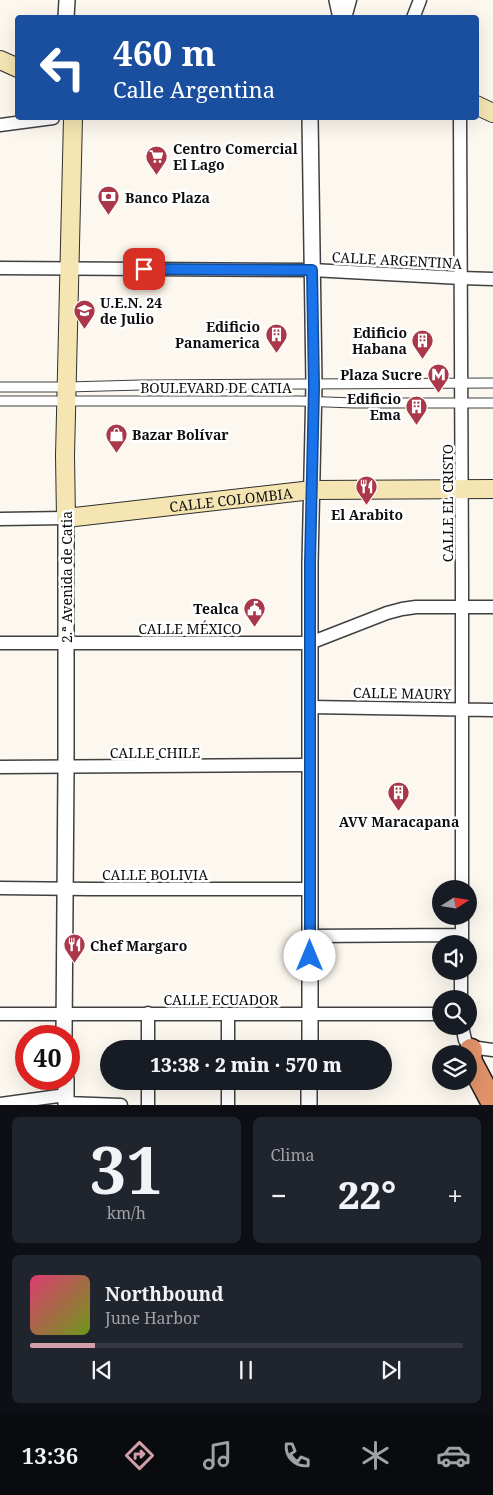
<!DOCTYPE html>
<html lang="es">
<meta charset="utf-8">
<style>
body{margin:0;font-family:"Noto Serif",serif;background:#20242c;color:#f1f3f6;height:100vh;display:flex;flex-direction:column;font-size:19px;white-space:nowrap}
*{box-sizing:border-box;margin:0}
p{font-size:16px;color:#9ea1a6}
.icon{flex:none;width:28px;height:28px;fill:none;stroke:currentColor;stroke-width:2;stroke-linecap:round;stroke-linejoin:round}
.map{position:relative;height:1105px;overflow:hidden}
.sheet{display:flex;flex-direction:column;gap:12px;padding:12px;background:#0d0f14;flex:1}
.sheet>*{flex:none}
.top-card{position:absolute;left:15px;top:15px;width:464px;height:105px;border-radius:5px;box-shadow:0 5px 20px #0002;background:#1a4fa0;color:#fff;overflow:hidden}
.needle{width:32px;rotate:78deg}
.controls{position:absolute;left:432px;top:880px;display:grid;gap:10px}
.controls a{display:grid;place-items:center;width:45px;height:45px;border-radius:50%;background:#171b24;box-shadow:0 5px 20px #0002;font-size:25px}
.speed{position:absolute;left:15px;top:1025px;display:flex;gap:10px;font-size:25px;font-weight:700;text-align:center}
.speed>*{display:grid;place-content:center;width:65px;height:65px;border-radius:50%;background:#171b24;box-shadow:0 5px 20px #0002;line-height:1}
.speed .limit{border:8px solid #d22;background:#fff;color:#111}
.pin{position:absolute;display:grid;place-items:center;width:42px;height:42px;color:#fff;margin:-21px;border-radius:10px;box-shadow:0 2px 8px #0006}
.me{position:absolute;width:55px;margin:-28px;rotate:0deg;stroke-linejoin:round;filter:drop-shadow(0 0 4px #0008)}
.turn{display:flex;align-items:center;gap:18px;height:105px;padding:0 15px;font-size:22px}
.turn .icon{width:65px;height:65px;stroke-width:2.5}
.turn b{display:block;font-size:35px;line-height:42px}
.big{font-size:38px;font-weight:800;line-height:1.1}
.sheet .widget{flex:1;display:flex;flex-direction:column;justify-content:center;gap:8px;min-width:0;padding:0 18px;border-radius:8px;background:#20242c}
.sheet .dial{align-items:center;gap:0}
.dial b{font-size:65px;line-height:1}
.song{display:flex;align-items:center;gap:15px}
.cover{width:60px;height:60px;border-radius:8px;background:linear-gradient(135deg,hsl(340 70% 55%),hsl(80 70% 35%))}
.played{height:5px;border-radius:2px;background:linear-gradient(90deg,#d19fa9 15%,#363941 15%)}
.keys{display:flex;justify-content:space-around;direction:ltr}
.heat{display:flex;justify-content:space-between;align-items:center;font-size:28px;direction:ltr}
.sheet .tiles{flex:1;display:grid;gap:12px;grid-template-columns:1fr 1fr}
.widget:last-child{grid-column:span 2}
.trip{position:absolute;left:100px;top:1040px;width:292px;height:50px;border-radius:25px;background:#171b24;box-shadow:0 5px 20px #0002;font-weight:800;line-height:50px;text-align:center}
.dock{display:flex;height:80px;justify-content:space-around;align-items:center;background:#090b0e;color:#9ea1a6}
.dock .icon{width:35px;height:35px}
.dock .current{color:#d19fa9}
.dock b{font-size:22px;color:#f1f3f6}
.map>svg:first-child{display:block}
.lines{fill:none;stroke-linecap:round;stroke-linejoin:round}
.pedestrian-casing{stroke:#404040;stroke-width:11}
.minor-casing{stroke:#404040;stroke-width:15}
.tertiary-casing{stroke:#404040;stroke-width:18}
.secondary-casing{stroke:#2f2f2f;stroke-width:20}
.motorway-casing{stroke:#1e1e1e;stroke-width:25}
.pedestrian{stroke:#fff;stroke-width:9}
.minor{stroke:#fff;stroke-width:12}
.tertiary{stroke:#fff;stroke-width:15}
.secondary{stroke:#f4e5b2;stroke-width:18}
.motorway{stroke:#e19269;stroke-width:22}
.route-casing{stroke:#114b97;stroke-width:12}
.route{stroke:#1a73e8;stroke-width:9}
.labels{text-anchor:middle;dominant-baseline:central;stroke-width:5;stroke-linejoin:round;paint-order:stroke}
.poi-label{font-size:14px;font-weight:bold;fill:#0d0d0d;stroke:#fff;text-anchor:start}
.street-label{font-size:14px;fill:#0d0d0d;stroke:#fff}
</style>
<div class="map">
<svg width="493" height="1105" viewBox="0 0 493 1105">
<rect width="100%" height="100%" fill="#fdf8ef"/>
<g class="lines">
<defs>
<path id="pedestrian" d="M0 387H67L141 385 493 383
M0 401H300L354 403H493"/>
<path id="minor" d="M345 18 350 0
M413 18 420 0
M460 118 462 580V889
M0 125 53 118
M0 268 312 270 461 278 493 279
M0 519 66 518
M0 643H310L387 613 402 609 416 607H493
M310 707 493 710
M0 767 310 765
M0 888 89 889H310
M310 936 462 935
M462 944V916
M461 999V971
M148 1013V1049
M0 1014H441
M462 1026 465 1040 471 1050 478 1048 493 1050
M228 1049V1014
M148 1081V1105
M66 1103 121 1105
M0 1104 66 1095
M228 1105V1081"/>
<path id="tertiary" d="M337 0 341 18
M66 18 67 0
M310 118 314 384 310 563V1049
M64 1036 66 767V518
M66 1079V1105
M309 1105V1081"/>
<g id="secondary">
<path d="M0 60 18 68"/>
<path d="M476 105 493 113"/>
<path id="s1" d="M73 118 65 456 66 518 312 490 493 489"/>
</g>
<path id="motorway" d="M471 1050 470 1060 490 1098"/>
</defs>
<use href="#pedestrian" class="pedestrian-casing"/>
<use href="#minor" class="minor-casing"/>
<use href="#tertiary" class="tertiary-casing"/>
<use href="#secondary" class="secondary-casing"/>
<use href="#motorway" class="motorway-casing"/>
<use href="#pedestrian" class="pedestrian"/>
<use href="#minor" class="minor"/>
<use href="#tertiary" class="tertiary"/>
<use href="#secondary" class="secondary"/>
<use href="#motorway" class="motorway"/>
</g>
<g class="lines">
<defs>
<path id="route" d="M144 269 312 270 314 387 310 563V956"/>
</defs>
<use href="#route" class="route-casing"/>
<use href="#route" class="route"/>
</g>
<defs>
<symbol id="supermarket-pin" viewBox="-11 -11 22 30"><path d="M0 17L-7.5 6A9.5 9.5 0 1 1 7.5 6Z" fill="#aa384a" stroke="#fff"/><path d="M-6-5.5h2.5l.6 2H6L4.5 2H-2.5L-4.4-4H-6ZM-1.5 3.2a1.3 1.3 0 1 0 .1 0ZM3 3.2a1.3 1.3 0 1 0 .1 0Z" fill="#fff"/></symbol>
<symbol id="bank-pin" viewBox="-11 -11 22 30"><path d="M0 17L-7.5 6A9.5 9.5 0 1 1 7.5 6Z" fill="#aa384a" stroke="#fff"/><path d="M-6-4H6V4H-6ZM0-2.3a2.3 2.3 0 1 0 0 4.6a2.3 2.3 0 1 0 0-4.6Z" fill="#fff"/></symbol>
<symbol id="school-pin" viewBox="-11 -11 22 30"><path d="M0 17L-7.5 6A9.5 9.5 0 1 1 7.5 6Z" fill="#aa384a" stroke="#fff"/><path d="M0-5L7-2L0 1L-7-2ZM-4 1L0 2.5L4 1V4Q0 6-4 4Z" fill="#fff"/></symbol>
<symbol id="building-pin" viewBox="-11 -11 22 30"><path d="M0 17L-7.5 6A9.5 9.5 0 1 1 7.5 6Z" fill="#aa384a" stroke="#fff"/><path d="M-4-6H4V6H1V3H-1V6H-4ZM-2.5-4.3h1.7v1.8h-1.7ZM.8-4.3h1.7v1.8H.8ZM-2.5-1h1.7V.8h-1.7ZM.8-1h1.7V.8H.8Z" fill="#fff"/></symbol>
<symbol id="metro-pin" viewBox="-11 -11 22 30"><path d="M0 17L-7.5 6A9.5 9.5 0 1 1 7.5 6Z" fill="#aa384a" stroke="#fff"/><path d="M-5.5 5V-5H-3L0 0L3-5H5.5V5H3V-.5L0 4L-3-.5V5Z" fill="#fff"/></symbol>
<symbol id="shop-pin" viewBox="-11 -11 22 30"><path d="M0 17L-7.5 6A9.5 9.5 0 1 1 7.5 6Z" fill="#aa384a" stroke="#fff"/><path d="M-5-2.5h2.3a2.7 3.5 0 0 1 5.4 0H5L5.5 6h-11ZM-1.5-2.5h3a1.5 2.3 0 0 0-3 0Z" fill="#fff"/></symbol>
<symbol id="restaurant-pin" viewBox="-11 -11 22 30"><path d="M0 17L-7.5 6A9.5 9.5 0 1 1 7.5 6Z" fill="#aa384a" stroke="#fff"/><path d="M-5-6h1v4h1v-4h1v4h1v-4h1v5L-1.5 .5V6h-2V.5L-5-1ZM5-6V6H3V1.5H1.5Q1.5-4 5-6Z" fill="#fff"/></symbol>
<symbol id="civic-pin" viewBox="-11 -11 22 30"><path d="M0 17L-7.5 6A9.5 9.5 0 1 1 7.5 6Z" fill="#aa384a" stroke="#fff"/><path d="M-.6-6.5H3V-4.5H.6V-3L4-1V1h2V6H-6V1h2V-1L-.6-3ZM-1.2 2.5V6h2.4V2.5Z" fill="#fff"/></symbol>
</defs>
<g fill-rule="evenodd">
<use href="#supermarket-pin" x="144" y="144" width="25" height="34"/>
<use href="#bank-pin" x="96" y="184" width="25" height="34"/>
<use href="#school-pin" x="72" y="298" width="25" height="34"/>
<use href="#building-pin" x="264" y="322" width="25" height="34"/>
<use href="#building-pin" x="410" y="328" width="25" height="34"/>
<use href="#metro-pin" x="426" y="362" width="25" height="34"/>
<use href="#building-pin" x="404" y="394" width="25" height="34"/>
<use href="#shop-pin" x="104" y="422" width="25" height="34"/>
<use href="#restaurant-pin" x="354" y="474" width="25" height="34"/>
<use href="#civic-pin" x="242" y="596" width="25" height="34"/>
<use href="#building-pin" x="386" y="780" width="25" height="34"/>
<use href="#restaurant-pin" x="62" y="932" width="25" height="34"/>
</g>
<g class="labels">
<g class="poi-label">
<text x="173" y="148">Centro Comercial<tspan x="173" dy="16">El Lago</tspan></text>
<text x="125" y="197">Banco Plaza</text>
<text x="100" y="302">U.E.N. 24<tspan x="100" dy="16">de Julio</tspan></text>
<text x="260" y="326" text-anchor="end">Edificio<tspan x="260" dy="16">Panamerica</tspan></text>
<text x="407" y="332" text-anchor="end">Edificio<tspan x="407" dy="16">Habana</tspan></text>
<text x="422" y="374" text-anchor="end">Plaza Sucre</text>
<text x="401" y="398" text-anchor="end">Edificio<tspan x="401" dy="16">Ema</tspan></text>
<text x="132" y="434">Bazar Bolívar</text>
<text x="367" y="514" text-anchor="middle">El Arabito</text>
<text x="239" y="608" text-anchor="end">Tealca</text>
<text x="399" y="821" text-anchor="middle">AVV Maracapana</text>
<text x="90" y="945">Chef Margaro</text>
</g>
<g class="street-label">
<text transform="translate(397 260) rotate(3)">CALLE ARGENTINA</text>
<text x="216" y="387">BOULEVARD DE CATIA</text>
<text stroke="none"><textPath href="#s1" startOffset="566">CALLE COLOMBIA</textPath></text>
<text transform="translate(447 503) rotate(-90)">CALLE EL CRISTO</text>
<text transform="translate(66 577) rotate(-90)">2.ª Avenida de Catia</text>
<text x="190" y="628">CALLE MÉXICO</text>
<text transform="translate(402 693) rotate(1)">CALLE MAURY</text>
<text x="155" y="752">CALLE CHILE</text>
<text x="155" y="874">CALLE BOLIVIA</text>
<text x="221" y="999">CALLE ECUADOR</text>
</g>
</g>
</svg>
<div class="controls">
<a><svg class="needle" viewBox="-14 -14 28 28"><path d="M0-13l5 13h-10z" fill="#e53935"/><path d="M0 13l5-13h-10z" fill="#9ea1a6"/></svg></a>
<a><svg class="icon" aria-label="sound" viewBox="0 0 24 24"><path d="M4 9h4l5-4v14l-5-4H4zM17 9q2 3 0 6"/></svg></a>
<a><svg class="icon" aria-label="search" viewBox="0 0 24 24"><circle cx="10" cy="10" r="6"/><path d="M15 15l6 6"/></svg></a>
<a><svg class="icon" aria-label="layers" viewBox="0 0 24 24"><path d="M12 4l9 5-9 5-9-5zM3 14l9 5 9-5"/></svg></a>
</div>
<div class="speed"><div class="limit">40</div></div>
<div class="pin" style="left:144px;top:269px;background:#d93025"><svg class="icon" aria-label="arrive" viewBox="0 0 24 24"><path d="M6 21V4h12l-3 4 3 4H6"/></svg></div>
<svg class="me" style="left:310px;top:956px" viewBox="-20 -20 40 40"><circle r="19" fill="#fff"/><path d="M0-13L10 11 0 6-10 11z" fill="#1a73e8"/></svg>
<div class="trip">13:38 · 2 min · 570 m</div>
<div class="top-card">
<div class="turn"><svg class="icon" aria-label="left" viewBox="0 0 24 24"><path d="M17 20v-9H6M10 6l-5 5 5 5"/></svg><div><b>460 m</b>Calle Argentina</div></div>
</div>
</div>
<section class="sheet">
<div class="tiles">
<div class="widget dial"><b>31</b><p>km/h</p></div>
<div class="widget"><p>Clima</p>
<div class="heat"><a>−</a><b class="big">22°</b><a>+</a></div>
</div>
<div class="widget">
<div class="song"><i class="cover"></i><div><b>Northbound</b><p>June Harbor</p></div></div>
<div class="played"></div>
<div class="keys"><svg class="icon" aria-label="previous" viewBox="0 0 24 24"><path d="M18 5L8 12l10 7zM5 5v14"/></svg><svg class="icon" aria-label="pause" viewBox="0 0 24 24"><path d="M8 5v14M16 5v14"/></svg><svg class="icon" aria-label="next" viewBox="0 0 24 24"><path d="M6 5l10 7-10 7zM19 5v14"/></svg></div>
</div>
</div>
</section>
<nav class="dock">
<b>13:36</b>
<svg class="icon current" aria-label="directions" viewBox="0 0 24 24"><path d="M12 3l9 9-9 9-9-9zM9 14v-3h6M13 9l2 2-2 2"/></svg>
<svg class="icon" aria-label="music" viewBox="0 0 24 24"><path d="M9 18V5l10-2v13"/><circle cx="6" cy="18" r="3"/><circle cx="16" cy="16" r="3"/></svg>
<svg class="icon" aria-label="phone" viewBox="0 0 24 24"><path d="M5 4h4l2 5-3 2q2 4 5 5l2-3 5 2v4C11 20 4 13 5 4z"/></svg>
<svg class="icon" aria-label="climate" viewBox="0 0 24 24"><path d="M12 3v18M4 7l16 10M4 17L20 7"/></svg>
<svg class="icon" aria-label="car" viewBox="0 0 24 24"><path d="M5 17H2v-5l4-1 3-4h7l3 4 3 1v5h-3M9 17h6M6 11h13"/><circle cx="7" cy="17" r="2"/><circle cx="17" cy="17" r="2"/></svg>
</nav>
